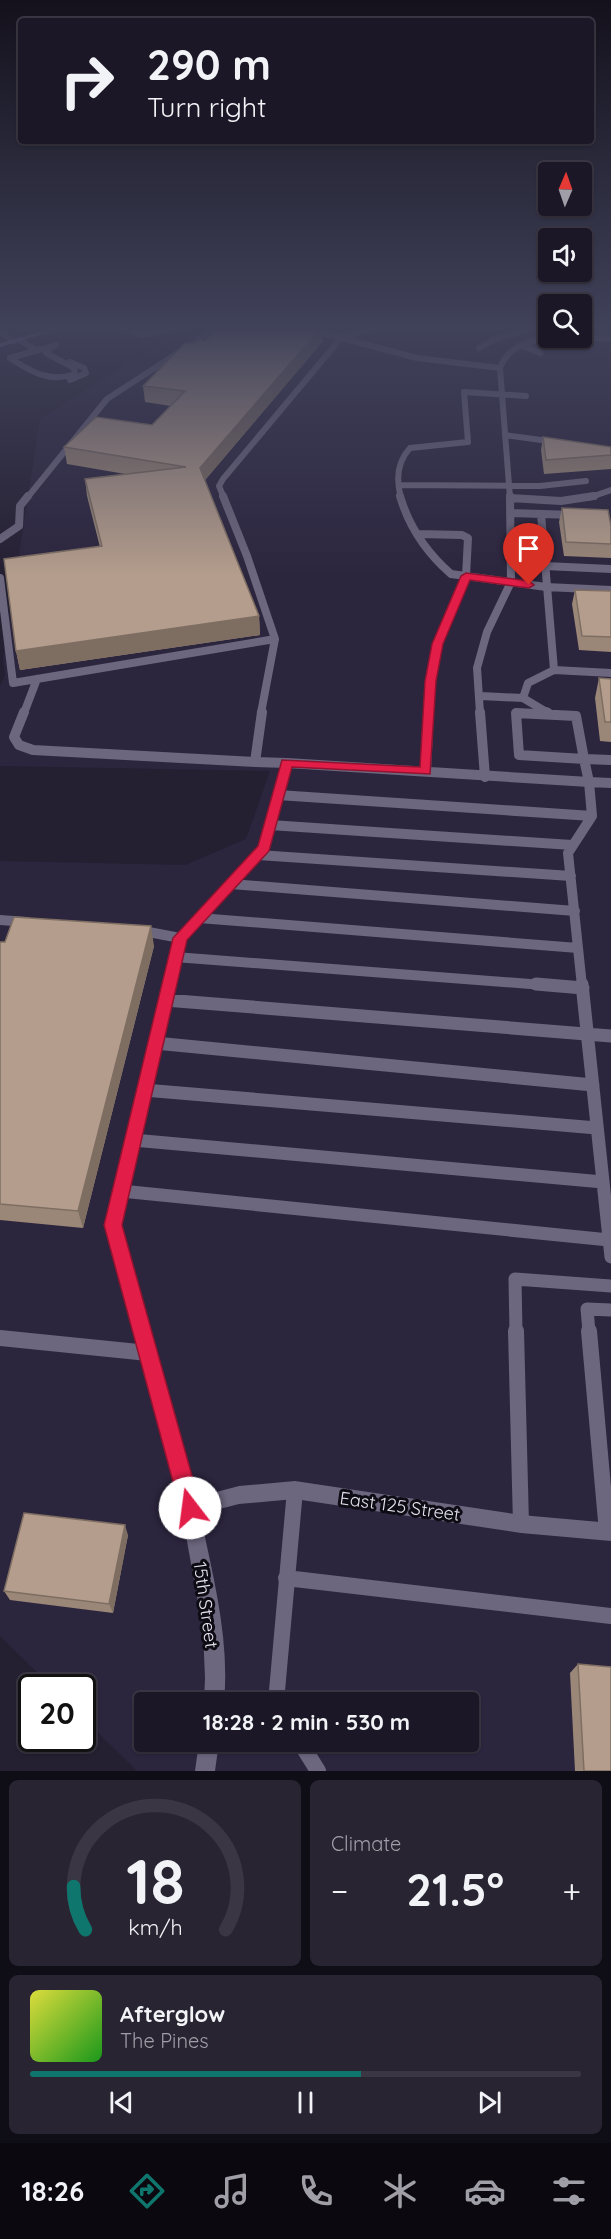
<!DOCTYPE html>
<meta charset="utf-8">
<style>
body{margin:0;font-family:Quicksand,sans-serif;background:#292432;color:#f1f3f6;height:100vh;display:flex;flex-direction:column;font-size:22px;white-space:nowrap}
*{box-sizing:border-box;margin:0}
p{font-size:20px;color:#a09fa7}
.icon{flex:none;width:33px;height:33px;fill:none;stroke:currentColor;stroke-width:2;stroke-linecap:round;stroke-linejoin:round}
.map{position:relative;height:1771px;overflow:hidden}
.sheet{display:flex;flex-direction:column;gap:9px;padding:9px;background:#0f0d15;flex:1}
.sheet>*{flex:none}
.hud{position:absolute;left:18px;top:18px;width:576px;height:126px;border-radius:6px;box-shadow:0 2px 4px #0004,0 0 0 2px #3a3643;background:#1c1726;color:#f1f3f6;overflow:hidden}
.needle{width:39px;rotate:2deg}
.buttons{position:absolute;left:538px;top:162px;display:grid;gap:12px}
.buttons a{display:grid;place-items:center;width:54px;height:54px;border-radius:6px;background:#1c1726;box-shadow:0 2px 4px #0004,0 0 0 2px #3a3643;font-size:30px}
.speed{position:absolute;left:18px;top:1674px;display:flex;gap:12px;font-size:30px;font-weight:700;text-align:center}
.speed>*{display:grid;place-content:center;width:78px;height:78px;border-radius:50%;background:#1c1726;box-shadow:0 2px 4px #0004,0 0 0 2px #3a3643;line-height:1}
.speed .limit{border:3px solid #111;border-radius:9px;background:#fff;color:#111}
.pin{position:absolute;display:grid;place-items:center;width:51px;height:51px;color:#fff;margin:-62px -26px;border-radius:50% 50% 50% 0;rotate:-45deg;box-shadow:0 0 6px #0007}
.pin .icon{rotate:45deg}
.me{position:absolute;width:66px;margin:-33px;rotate:345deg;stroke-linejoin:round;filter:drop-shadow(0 0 4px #0008)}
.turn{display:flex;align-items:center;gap:21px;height:126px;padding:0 30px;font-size:27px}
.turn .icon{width:78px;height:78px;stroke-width:2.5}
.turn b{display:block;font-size:42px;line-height:51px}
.big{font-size:45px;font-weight:800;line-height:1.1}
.sheet .widget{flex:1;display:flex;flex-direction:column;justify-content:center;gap:9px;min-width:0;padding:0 21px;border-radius:9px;background:#292432}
.sheet .dial{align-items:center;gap:0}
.dial svg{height:156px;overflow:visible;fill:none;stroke:#3a3643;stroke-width:7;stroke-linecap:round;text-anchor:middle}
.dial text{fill:#f1f3f6;stroke:none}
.song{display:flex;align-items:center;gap:18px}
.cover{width:72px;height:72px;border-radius:9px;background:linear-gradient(135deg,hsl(60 70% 55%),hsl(120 70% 35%))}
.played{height:6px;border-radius:3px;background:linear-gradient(90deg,#0f766e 60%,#3a3643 60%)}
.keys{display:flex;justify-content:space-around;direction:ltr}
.heat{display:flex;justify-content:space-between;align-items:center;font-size:33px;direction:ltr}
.sheet .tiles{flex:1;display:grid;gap:9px;grid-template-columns:1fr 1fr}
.widget:last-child{grid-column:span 2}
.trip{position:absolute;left:134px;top:1692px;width:345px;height:60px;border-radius:6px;background:#1c1726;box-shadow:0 2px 4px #0004,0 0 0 2px #3a3643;font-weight:800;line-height:60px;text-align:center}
.tabs{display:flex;height:96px;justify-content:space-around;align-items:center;background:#0b090f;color:#a09fa7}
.tabs .icon{width:42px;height:42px}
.tabs .on{color:#0f766e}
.tabs b{font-size:27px;color:#f1f3f6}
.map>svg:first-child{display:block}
.built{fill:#2c253e;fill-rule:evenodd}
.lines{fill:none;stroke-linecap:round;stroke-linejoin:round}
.service-far4{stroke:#6c667e;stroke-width:6}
.service-far3{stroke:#6c667e;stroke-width:8}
.service-far2{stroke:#6c667e;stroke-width:10}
.service-far1{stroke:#6c667e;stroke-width:13}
.service{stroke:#6c667e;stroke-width:16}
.minor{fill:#6c667e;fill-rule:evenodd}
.secondary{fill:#968cb3;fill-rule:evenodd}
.wall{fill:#9b8778}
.shaded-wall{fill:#7e6e62}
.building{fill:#b49d8c;stroke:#7e6e62;stroke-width:1.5}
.route{fill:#e11d48;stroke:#92132f;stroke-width:1.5}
.labels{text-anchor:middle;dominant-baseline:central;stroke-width:6;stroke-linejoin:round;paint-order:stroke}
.near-street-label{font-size:18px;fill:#e5e2ef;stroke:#0d0b13}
</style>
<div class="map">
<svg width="611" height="1771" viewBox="0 0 611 1771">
<rect width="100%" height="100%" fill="#251f32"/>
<path class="built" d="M185 328H549V338H582V328H607L611 344V1771H137L83 1718 82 1688 52 1687 0 1636V861L185 865 246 839 270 771 0 766V686L5 675 3 658 40 419ZM144 1702H468V1742H144Z"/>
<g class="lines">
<path class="service-far4" d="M120 328 142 335 176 328
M304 328 417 358 500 368 510 498
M0 332 14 341
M582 337 611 339
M19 340 37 350
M521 345 540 353
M479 348 493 340 532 328
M49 350 46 353 74 368 75 374C50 383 31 372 10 358L56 345
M70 362 84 368 86 373 70 380
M500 368C508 346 528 342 549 337
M505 435 556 442
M399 485 540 486 586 481
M27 498 107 399 216 328
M224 498 219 486 223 479 341 338 372 328
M401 498C396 480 397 462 410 448L468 442 464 392 526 396
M588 498 611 490"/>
<path class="service-far3" d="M223 496 247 556 275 639 261 713
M400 496C409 527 427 553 451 574L546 587 611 590
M510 498 561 501 594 496
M510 513 575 515
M541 514 554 670 611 673
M418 534 462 535 468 538 466 576 440 636 430 681 429 713
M0 539 19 526 20 506 28 496
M545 566 611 569
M0 578 13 683 275 639
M481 696 523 698 548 713
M523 698 528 683 554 670
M24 713 37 679
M480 713 477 668 487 632 511 582 510 496"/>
<path class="service-far2" d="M24 712 14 737 19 745 33 750 255 762
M480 712 485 777
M546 712 548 713
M516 713 576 716 584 759 519 755Z
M584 759 611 760
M584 759 589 782 611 783
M287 763 589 782 592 816 568 853 582 986
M426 771 429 712
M278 795 592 816
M270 825 572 845
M258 855 571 876
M231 884 575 911
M199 918 578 948
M0 920 27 922
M138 930 180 938
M175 957 556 986
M169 986 180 938 265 848 287 763 255 762 262 712"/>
<path class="service-far1" d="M536 984 583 988
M582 984 611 1257
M165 1000 611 1036
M155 1043 593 1085
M144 1090 597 1128
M133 1140 603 1182
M121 1191 609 1240
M142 1332 113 1225 169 984
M516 1332 515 1279 611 1286
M589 1332 587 1309 611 1310"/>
<path class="service" d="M142 1331 190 1508
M516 1331 521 1524
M589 1331 607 1532
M0 1338 148 1353
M286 1578 611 1616
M276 1702 295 1490
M300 1742 318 1771"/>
<path class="minor" d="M295 1481 521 1515 611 1523V1541L521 1533 295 1499 239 1504 200 1514C213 1576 230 1639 224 1702H204L205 1678 203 1630 181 1508 184 1502 190 1499 239 1486Z
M199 1742H219L215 1771H195Z"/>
<path class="secondary" d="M55 328H64L0 347V343Z"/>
</g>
<path class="wall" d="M205 341H323L205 480 259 616 260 635 20 670 16 651 100 547 87 496 85 479 125 474 67 464 64 447 152 425 171 406 145 402 143 386 193 344Z
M543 437 611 447V469L544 474 541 450Z
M562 508 611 526V558L564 556 559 522Z
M575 590 611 591V652L579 650 572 604Z
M599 678 611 679V742L600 741 595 698Z
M0 942 154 946 83 1228 0 1220Z
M128 1535 113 1613 10 1600 4 1591Z
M578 1664 611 1771H575L570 1673Z"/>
<path class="shaded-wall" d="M321 328H324L323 341 201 485 200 468Z
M259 616 260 635 20 670 16 651Z
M151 926 154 946 83 1228 78 1211Z
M125 1525 128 1535 113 1613 109 1604Z"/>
<path class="building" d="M218 328H321L200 468 259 616 16 651 4 559 102 546 85 479 186 467 64 447 96 417 152 425 185 391 143 386 185 343 193 344 198 340 205 341Z
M543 437 611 447V455L546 460Z
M562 508 608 510 611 526V544L566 542Z
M575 590 611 591V637L582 636Z
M599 678 611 679V722H605Z
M14 917 151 926 78 1211 0 1204V942H5Z
M24 1513 125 1525 109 1604 4 1591Z
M578 1664 611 1667V1771H584Z"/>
<linearGradient id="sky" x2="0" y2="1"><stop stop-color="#14111c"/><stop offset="0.57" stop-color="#40425a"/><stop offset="1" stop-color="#40425a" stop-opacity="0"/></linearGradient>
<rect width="611" height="576" fill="url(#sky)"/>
<path class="route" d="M466 573 529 581 534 585 529 588 470 580 443 644 436 681 430 774 292 767 269 851 187 940 122 1225 201 1508 198 1516 190 1519 183 1516 180 1508 104 1225 173 938 258 846 282 760 420 767 425 681 432 644 461 576Z"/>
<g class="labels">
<g class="near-street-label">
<text transform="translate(400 1506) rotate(8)">East 125 Street</text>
<text transform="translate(206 1605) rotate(82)">15th Street</text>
</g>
</g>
</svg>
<div class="buttons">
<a><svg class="needle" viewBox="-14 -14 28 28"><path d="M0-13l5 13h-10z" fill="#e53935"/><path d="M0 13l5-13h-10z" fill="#a09fa7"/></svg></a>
<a><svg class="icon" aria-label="sound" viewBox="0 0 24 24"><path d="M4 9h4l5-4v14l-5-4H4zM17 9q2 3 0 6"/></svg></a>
<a><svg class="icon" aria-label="search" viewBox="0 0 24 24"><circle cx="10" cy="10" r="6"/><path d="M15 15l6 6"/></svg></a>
</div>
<div class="speed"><div class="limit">20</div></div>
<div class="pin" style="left:529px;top:585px;background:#d93025"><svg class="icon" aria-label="arrive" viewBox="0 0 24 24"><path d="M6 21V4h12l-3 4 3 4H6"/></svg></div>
<svg class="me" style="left:190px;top:1508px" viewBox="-20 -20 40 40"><circle r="19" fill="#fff"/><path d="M0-13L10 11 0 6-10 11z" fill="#e11d48"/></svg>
<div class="trip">18:28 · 2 min · 530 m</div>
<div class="hud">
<div class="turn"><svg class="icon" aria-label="right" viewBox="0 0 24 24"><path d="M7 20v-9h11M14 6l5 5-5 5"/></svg><div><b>290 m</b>Turn right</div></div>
</div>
</div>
<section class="sheet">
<div class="tiles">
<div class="widget dial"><svg viewBox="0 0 100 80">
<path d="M14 69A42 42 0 1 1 86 69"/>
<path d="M14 69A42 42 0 0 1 8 47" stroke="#0f766e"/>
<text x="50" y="56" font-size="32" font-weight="700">18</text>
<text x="50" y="72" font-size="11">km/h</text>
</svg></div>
<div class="widget"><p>Climate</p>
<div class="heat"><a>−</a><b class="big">21.5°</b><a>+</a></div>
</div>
<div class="widget">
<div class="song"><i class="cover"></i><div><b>Afterglow</b><p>The Pines</p></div></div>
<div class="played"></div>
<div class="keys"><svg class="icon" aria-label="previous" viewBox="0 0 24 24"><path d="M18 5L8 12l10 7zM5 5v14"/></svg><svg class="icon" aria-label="pause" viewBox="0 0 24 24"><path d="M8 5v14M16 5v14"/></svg><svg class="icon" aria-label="next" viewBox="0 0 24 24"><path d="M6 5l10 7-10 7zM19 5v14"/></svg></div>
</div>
</div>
</section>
<nav class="tabs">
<b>18:26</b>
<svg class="icon on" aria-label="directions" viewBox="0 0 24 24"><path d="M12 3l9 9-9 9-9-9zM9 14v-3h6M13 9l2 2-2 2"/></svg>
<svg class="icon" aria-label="music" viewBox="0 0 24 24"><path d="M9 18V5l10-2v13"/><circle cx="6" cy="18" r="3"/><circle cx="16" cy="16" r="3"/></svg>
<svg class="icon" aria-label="phone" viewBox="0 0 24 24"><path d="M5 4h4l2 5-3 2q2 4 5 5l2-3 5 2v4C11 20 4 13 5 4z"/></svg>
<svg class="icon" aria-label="climate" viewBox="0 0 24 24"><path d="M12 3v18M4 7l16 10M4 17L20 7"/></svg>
<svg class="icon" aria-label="car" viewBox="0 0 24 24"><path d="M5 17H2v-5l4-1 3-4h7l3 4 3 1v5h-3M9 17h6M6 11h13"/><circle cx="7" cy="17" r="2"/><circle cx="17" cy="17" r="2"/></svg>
<svg class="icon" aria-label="filters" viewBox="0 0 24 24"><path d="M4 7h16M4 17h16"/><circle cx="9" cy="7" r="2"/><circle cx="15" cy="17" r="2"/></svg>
</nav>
